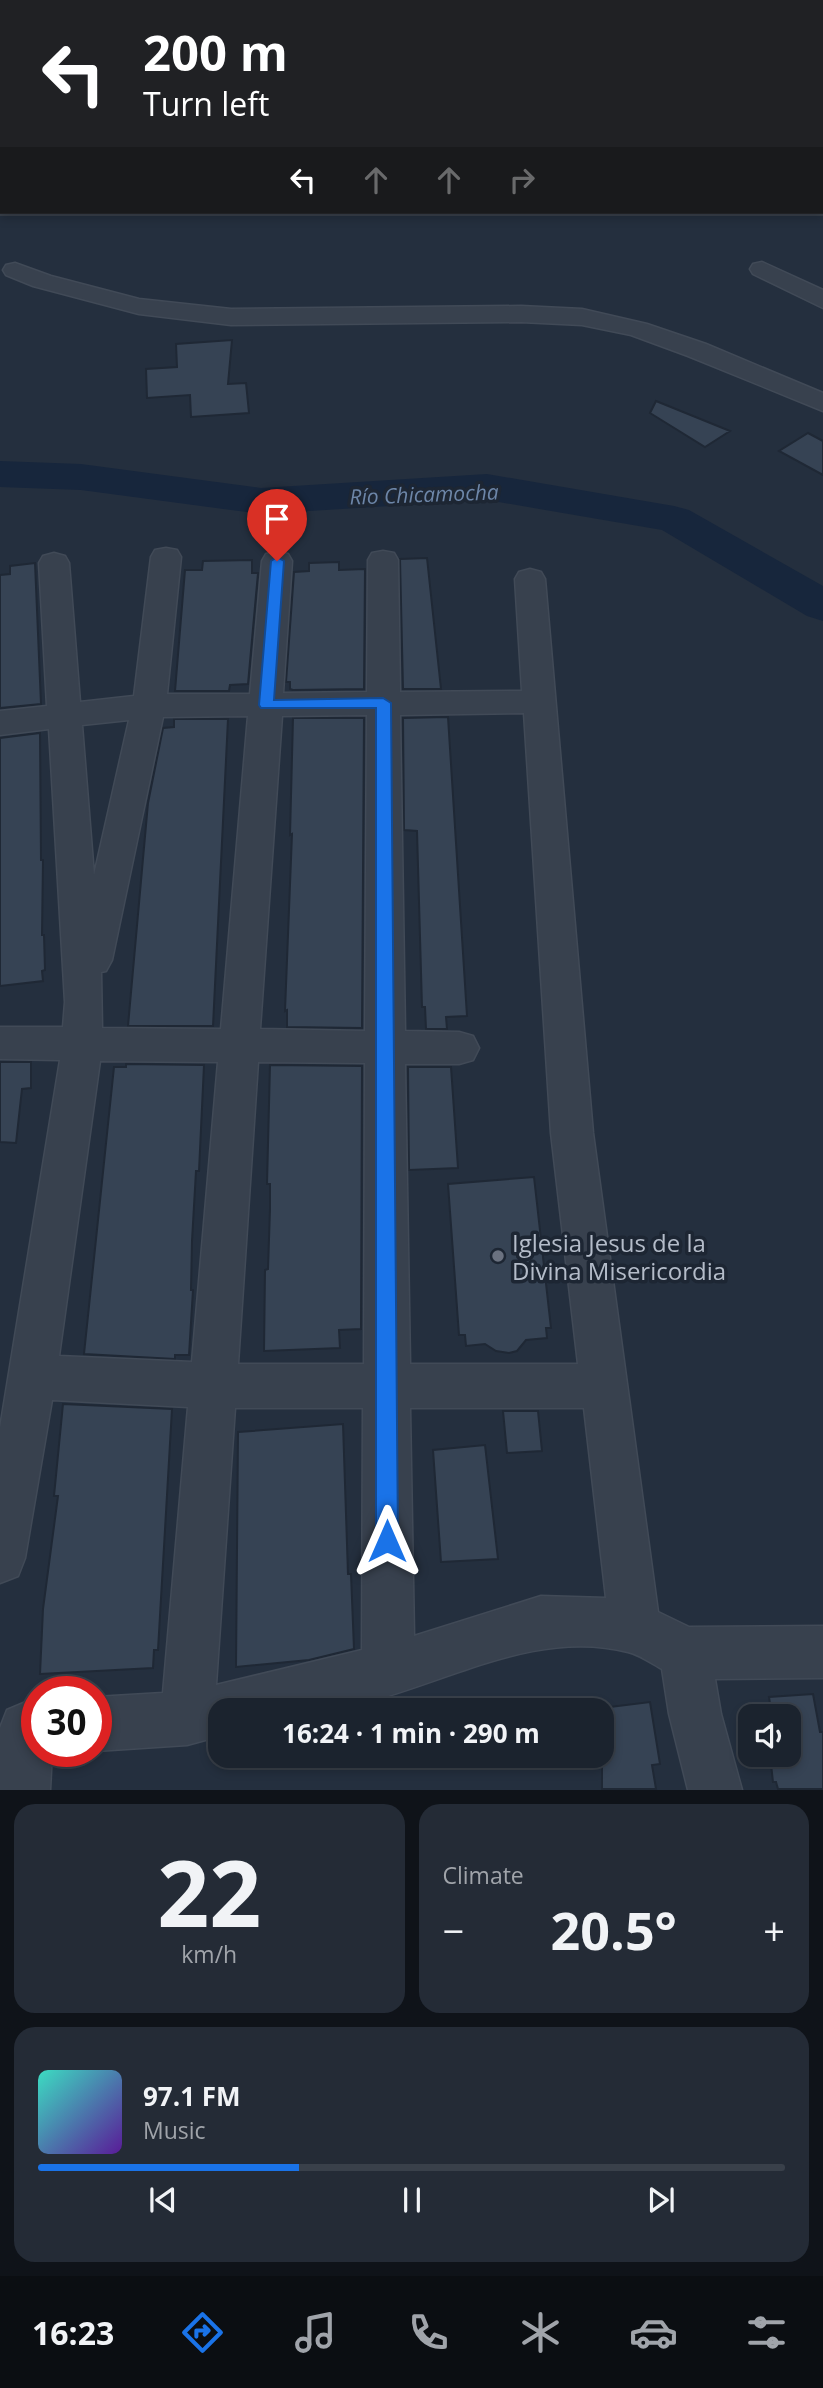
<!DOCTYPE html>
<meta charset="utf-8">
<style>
body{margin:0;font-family:"Open Sans",sans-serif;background:#242b36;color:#f1f3f6;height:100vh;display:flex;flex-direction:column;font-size:26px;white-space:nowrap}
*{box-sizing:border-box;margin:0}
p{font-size:23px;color:#a0a4aa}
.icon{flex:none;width:38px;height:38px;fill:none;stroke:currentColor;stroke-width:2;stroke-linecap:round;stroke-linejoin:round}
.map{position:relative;height:1790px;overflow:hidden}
.panel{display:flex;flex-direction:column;gap:14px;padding:14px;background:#0f1319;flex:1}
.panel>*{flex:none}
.hud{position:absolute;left:0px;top:0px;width:824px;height:214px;box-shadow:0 4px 10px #0003,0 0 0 2px #39404a;background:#202124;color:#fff;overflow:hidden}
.tools{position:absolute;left:738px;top:1704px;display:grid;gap:14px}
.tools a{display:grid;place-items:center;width:63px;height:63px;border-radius:14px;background:#1b232e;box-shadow:0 4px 10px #0003,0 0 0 2px #39404a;font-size:35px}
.speed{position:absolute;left:21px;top:1676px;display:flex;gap:14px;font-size:35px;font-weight:700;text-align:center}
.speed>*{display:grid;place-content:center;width:91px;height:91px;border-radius:50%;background:#1b232e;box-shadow:0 4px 10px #0003,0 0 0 2px #39404a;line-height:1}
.speed .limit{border:10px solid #d22;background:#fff;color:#111}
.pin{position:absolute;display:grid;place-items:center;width:60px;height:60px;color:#fff;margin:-72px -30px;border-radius:50% 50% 50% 0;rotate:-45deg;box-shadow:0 0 7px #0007}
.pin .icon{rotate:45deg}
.me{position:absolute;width:77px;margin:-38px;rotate:0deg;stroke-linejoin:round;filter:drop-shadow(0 0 5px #0008)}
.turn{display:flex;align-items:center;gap:24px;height:147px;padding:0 28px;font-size:32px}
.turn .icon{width:91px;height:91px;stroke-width:2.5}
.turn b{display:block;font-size:49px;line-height:60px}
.lanes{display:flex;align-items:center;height:66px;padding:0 28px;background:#0003;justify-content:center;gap:35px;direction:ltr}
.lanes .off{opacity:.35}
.big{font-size:52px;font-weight:700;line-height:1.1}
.panel .widget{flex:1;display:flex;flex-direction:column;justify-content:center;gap:10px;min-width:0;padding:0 24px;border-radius:21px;background:#242b36}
.panel .dial{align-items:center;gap:0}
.dial b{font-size:91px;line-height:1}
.song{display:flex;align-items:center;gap:21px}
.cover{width:84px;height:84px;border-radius:10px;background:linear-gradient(135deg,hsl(170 70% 55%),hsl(270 70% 35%))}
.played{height:7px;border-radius:4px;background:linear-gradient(90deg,#1a73e8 35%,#39404a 35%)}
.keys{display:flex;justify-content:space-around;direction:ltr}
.heat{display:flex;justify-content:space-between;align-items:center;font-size:38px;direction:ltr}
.panel .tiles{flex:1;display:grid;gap:14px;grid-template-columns:1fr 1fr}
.widget:last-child{grid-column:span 2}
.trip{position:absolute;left:208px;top:1698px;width:406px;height:70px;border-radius:21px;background:#1b232e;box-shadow:0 4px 10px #0003,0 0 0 2px #39404a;font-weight:700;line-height:70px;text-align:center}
.menu{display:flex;height:112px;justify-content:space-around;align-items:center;background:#0b0e12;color:#a0a4aa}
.menu .icon{width:49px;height:49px}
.menu .current{color:#1a73e8}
.menu b{font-size:32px;color:#f1f3f6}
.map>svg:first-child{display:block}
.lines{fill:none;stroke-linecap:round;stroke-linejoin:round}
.stream{stroke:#17263c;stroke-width:5}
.river{fill:#17263c;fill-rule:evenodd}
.building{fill:#364354;stroke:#1f2835;stroke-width:2}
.lane-casing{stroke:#414a57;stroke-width:3}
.street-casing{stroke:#414a57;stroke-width:3}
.secondary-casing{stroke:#414a57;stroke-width:4}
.lane{fill:#38414e;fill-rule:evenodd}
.street{fill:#38414e;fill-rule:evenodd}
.secondary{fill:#465061;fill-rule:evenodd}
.route{fill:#1a73e8;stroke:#114b97;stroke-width:2}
.worship-dot{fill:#6b7280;stroke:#1d2633;stroke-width:2.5}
.labels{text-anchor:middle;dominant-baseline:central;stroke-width:7;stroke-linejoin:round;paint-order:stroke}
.far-water-label{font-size:21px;font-style:italic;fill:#6d86a8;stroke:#1d2633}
.poi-label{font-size:24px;fill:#b4bcc9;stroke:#1d2633;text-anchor:start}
</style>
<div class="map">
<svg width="823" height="1790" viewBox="0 0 823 1790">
<rect width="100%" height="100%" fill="#242f3e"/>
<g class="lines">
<path class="stream" d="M540 2 548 0"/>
<path class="river" d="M0 461 81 464 261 488 487 474 674 506 689 510 823 586V621L807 616 662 530 487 500 261 514 81 490 0 487Z"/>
</g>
<path class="building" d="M232 340 228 384 246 383 249 413 191 417 190 395 147 398 146 369 177 367 176 344Z
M656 401 730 431 705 447 650 413Z
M808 433 823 441V475L779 451Z
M427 558 441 689H403L400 559Z
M252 560V573H258L248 684 230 685 229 691H175L185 570H202L203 561Z
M339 562V570L365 569 364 689 293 690 290 689V682H286L294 572 309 571V563Z
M35 563 41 704 0 708V575L10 574V566Z
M448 717 467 1016 446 1017 447 1029H426L425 1007H422L417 831 404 830 403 718Z
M293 718H364L362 1028 287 1027V1010L285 1011 292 834 290 835Z
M174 719H228L213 1026H128L148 803 163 728 174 727Z
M40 733 41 860H43L42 935H44L45 970 42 971 43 981 0 986V738Z
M0 1062H31V1088L22 1089 16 1143 0 1142Z
M126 1064 204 1065 199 1171H196L192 1241 191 1290H193L189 1355H175V1359L84 1354 114 1067H126Z
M270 1065 362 1066 361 1329 339 1330 340 1348 264 1351 265 1270 268 1269 270 1209V1184H267Z
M408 1067H451L458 1168 409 1170Z
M534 1177 551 1328H546L547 1338 526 1340 517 1351 509 1353 496 1351 485 1344 466 1346 465 1335H459L448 1184Z
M63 1404 172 1409 158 1650H154L153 1668 40 1674 43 1609 58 1496H54Z
M503 1411H538L542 1451 507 1453Z
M343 1424 348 1574H351L354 1649 309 1660 236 1667 238 1432Z
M485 1445 498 1559 441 1562 433 1450Z
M813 1694 820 1732H823V1789H778L776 1782H773L770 1755H789V1717H772L769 1697Z
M650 1702 660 1764 652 1765 656 1789H602V1708Z"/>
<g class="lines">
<defs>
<path id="lane" d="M822 54H823V60H822Z"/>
<path id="street" d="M762 262 823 290V308L753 274 750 269 753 264Z
M15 263 51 276 139 299 231 309 521 306 582 309 647 324 706 344 823 393V411L688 356 631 335 582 325 521 322 231 325 139 314 33 286 6 275 3 270 6 265Z
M166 548 177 550 181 557 167 694H250L262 561 266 554 277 552 288 554 292 561 283 693 367 692 368 560 372 553 383 551 394 553 398 560 400 692 522 691 515 579 519 572 530 569 541 572 545 579 593 1133 658 1612 689 1627 823 1626V1678L715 1679 721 1714 742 1790H688L669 1714 662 1669C651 1663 640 1655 628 1652 527 1626 431 1694 333 1709 300 1714 254 1710 220 1710V1736L187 1745 96 1751V1697L163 1693 188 1407 52 1400 25 1558 18 1576 0 1583V1428L60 1060 0 1059V1027H63L65 1002 49 729 0 735V711L47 706 39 563 43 556 54 553 65 556 69 563 80 702 134 696 151 557 155 550ZM524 713 551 1133 578 1364H410L405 1064H459L473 1060 479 1048 473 1036 459 1032 405 1031 400 715ZM367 715 365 1031 260 1029 282 716ZM248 716 221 1029 102 1028 101 972 106 971 112 960 163 717ZM129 720 94 875 82 725ZM100 1061 218 1062 192 1362 59 1356ZM258 1062 365 1063 364 1364H238ZM235 1408H363L362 1650 216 1685ZM410 1408H584L606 1598 541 1596 414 1636Z
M26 1702 37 1707V1752H52L50 1790H0V1728L7 1710Z"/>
<path id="secondary" d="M472 0H496L497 2H473Z
M822 149H823V163H822Z"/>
</defs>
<use href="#lane" class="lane-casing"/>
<use href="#street" class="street-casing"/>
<use href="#secondary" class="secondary-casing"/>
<use href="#lane" class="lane"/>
<use href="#street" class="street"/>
<use href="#secondary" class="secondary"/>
</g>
<path class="route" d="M277 557 284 561 274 700 383 698 391 703 398 1541 395 1548 387 1551 379 1548 376 1541V708H261L259 705 271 561Z"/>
<circle class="worship-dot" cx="498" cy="1256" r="7"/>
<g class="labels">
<g class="far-water-label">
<text transform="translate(424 494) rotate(-2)">Río Chicamocha</text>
</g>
<g class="poi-label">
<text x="512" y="1242">Iglesia Jesus de la<tspan x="512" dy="28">Divina Misericordia</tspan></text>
</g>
</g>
</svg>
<div class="tools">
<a><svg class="icon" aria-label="sound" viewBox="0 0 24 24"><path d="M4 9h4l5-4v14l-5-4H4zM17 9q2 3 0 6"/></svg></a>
</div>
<div class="speed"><div class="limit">30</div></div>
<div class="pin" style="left:277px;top:561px;background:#d93025"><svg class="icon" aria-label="arrive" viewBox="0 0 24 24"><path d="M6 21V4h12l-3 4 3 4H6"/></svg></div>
<svg class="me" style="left:387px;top:1541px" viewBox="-20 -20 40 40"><path d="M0-17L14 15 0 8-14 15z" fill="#1a73e8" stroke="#fff" stroke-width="4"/></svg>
<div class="trip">16:24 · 1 min · 290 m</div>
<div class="hud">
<div class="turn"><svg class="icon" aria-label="left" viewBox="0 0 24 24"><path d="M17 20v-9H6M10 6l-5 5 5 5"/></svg><div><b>200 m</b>Turn left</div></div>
<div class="lanes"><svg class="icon" aria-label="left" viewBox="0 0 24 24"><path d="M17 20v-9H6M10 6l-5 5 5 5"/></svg><svg class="icon off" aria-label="ahead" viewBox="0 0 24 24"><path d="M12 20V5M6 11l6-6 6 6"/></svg><svg class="icon off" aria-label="ahead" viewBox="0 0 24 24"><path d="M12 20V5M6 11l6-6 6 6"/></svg><svg class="icon off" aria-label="right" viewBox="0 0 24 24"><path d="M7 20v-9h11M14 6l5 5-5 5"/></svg></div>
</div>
</div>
<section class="panel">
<div class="tiles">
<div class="widget dial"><b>22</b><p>km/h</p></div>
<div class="widget"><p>Climate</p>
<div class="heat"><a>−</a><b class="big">20.5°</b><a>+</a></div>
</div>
<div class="widget">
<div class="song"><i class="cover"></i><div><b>97.1 FM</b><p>Music</p></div></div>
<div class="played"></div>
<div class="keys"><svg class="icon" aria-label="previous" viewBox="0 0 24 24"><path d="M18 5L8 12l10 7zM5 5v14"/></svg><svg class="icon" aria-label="pause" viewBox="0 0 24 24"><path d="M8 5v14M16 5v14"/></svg><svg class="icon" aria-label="next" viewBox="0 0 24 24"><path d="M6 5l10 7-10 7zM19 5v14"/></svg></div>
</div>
</div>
</section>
<nav class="menu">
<b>16:23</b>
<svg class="icon current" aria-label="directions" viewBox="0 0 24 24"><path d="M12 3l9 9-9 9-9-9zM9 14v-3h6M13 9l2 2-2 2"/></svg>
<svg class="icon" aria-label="music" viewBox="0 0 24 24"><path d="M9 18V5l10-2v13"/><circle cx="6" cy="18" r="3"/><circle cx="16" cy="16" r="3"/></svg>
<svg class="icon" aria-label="phone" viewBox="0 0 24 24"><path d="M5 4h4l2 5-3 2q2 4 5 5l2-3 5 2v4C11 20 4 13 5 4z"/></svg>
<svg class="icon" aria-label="climate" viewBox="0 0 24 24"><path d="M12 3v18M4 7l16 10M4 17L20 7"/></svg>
<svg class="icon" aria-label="car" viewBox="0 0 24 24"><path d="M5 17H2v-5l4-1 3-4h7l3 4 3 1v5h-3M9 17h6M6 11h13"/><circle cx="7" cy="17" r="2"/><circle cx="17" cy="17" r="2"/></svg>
<svg class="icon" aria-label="filters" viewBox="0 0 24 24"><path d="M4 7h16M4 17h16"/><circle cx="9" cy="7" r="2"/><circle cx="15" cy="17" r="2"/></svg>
</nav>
